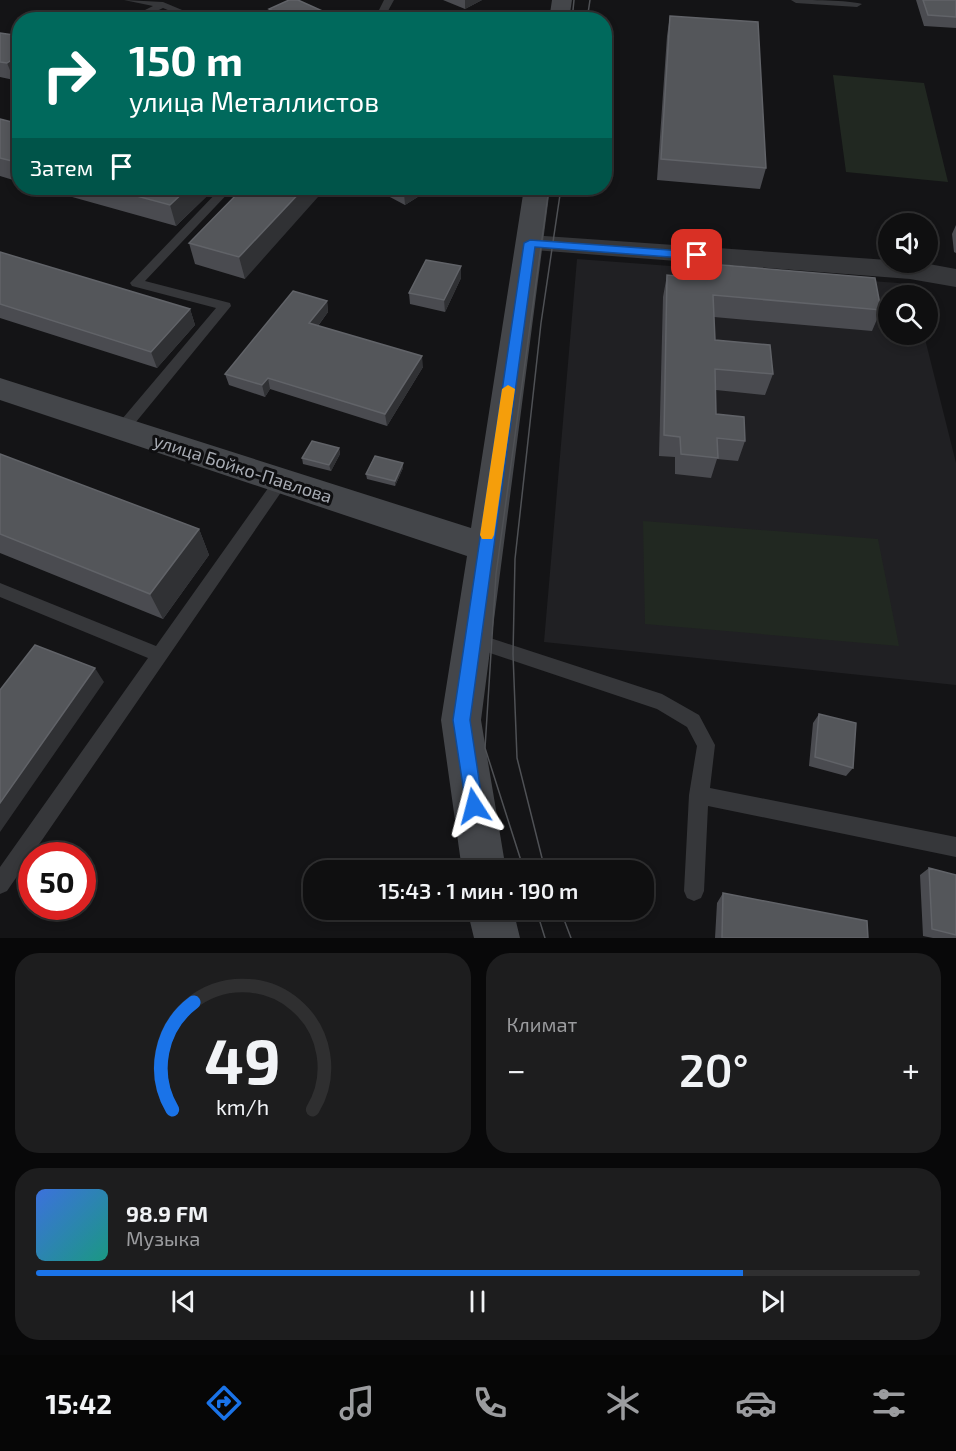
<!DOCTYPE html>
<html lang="ru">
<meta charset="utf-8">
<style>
body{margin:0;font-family:"Exo 2",sans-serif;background:#1d1d1e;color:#f1f3f6;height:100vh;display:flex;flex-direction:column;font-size:22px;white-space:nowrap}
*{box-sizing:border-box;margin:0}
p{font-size:20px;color:#9b9c9f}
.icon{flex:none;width:33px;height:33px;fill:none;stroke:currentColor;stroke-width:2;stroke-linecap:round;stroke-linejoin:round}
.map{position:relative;height:938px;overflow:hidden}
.side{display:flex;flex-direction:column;gap:15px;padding:15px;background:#080809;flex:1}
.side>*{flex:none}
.top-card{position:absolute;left:12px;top:12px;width:600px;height:183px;border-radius:24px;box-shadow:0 3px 9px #0003,0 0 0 2px #2f2f30;background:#00695c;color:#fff;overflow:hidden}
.buttons{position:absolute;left:878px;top:213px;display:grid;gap:12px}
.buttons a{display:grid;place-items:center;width:60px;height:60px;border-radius:50%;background:#0f0f10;box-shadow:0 3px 9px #0003,0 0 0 2px #2f2f30;font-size:30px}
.speed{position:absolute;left:18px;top:842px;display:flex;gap:12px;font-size:30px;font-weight:700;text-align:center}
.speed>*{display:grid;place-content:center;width:78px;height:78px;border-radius:50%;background:#0f0f10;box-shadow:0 3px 9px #0003,0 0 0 2px #2f2f30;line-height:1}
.speed .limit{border:9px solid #d22;background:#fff;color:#111}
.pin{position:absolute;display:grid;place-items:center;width:51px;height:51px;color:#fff;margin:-26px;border-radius:12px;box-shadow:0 3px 9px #0006}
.me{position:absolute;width:66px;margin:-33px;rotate:351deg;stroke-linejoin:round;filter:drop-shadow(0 0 4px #0008)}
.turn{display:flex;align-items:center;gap:21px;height:126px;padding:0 18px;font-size:27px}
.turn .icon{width:78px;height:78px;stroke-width:2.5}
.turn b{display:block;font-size:42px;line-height:51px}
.then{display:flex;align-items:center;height:57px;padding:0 18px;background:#0003;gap:12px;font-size:22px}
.big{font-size:45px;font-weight:600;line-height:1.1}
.side .card{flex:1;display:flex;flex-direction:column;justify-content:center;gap:9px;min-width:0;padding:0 21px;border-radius:24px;background:#1d1d1e}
.side .dial{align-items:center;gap:0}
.dial svg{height:156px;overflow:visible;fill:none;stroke:#2f2f30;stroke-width:7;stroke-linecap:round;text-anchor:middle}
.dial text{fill:#f1f3f6;stroke:none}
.song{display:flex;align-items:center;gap:18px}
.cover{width:72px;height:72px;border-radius:9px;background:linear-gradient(135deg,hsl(220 70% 55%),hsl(170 70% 35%))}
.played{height:6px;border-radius:3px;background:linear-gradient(90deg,#1a73e8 80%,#2f2f30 80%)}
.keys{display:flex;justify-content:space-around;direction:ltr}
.heat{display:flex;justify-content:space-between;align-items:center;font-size:33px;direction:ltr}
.side .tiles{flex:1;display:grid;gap:15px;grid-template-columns:1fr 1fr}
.card:last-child{grid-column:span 2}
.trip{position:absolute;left:303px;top:860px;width:351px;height:60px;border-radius:24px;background:#0f0f10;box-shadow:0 3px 9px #0003,0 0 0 2px #2f2f30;font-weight:600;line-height:60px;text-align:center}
.tabs{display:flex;height:96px;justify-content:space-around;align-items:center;background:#060606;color:#9b9c9f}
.tabs .icon{width:42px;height:42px}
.tabs .selected{color:#1a73e8}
.tabs b{font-size:27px;color:#f1f3f6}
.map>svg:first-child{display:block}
.built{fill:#202023}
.green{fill:#212821}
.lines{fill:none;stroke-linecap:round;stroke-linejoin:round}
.service{fill:#36373a;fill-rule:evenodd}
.tertiary{fill:#36373a;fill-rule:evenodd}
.secondary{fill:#44464a;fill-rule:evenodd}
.tram{stroke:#4f5155;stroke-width:1.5}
.wall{fill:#4a4b50}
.shaded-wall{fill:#303134}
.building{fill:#54565a;stroke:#616368;stroke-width:1.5}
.route{fill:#1a73e8;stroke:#114b97;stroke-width:1.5}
.slow{fill:#f59e0b}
.labels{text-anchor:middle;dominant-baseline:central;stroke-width:6;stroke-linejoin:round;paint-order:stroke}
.street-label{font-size:18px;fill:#a8acb4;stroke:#0f0f11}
</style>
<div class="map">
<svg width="956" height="938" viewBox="0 0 956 938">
<rect width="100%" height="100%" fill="#141416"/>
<path class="built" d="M577 259 911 284 914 295 888 296V334L924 335 956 463V685L544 642Z"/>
<path class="green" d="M833 75 924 83 948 182 846 172Z
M643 521 878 539 899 646 645 624Z"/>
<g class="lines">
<path class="service" d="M124 0 163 2 206 20H192L163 8 138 20H125L153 6Z
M384 0H394L383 20H374Z
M791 0C808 0 849 0 862 4L857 7 796 3Z
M221 188H233L145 281 230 303 231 306 127 433H117L115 429 117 425 216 308 132 286 130 283Z
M443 188H454L449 197H441L439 195Z
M281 475 286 477 289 481 286 485 7 891 0 894V867L148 658 0 597V583L156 646 276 477Z
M472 632 662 694 699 715 715 745 710 788 956 837V857L708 806 704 891 701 898 694 901 687 898 684 891 689 795 697 746 687 727 657 709 466 645 463 640 466 635Z"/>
<path class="tertiary" d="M530 235 888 260V262H918L956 269V287L910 279 521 249 517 243 521 237Z"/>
<path class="secondary" d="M552 0H572L569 20H549Z
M524 188H550L481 720 506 870H462L441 720 467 556 0 400V378L471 528Z
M467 909H513L520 938H474Z"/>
<path class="tram" d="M572 20 574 0
M587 20 590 0
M524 870 485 748 496 574 549 188
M545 870 517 758 513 654 515 559 541 323 561 188
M536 909 545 938
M560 909 571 938"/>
</g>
<path class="wall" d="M443 0H482L465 9Z
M916 0H956V28L924 26Z
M269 9 327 13 328 20H270Z
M670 16 766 168 760 189 657 180 667 36Z
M0 33 20 36V75L14 80 0 77Z
M0 119 20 124V182L0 176Z
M40 188H207L209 194 176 226Z
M243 188 245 279 195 264 189 243Z
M373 188H432L405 205Z
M956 225V253L954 252 952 234Z
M0 252 190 309 195 325 157 368 0 318Z
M686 262 881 310 872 331 714 317 715 340 773 374 765 395 716 390V414L745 441 738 461 717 459 711 478 675 474V457L659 456 663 297 667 275 683 277Z
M461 266V278L445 312 410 304 409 293Z
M327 301 328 312 318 326 423 367 387 426 270 389 265 397 229 385 225 374Z
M339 448 340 454 331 471 303 464 302 458Z
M0 454 199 529 209 555 163 619 0 553Z
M403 468 395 486 367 479 366 474Z
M819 714 853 768 846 776 809 766 813 723Z
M929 868 956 875V938H933L923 936 920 875Z
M723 893 868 938H715L717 903Z"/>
<path class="shaded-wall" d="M465 0H482L465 9Z
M327 13 328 20H314Z
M20 54V75L14 80 7 63Z
M188 188H207L209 194 176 226 170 205Z
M304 188H326L245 279 239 257Z
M413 188H432L405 205 404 193Z
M461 266V278L445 312 444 300Z
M327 301 328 312 311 335 309 323Z
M190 309 195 325 157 368 151 352Z
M422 356 423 367 387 426 385 414Z
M268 378 270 389 265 397 262 385Z
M339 448 340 454 331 471 329 465Z
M403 463V468L395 486V481Z
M199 529 209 555 163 619 150 594Z
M95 668 104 682 0 832V803Z"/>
<path class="building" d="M289 0H298L327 13 314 20H290L269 9Z
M923 0H956V17L928 15Z
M435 12 453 20H420Z
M670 16 758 22 766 168 661 159Z
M0 33 20 36V54L7 63 0 62Z
M0 119 20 124V163L0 158Z
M107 188H188L170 205Z
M243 188H304L239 257 189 243Z
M393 188H413L404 193Z
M0 252 190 309 151 352 0 304Z
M426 260 461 266 444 300 409 293Z
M686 262 875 278 881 310 713 295 715 340 770 345 773 374 715 369 716 414 744 417 745 441 717 438 718 458 681 454 680 437 664 435 667 275 686 277Z
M293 291 327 301 309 323 422 356 385 414 268 378 262 385 225 374Z
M312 441 339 448 329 465 302 458Z
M0 454 199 529 150 594 0 534Z
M375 456 403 463 395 481 366 474Z
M35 645 95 668 0 803V690Z
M819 714 856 723 853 768 815 757Z
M929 868 956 875V935L932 929Z
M723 893 867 921 868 938H722Z"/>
<path class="route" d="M530 240 697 252 703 255 697 259 535 247 470 720 483 806 481 812 474 815 468 812 466 806 453 720 524 243Z"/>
<path class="slow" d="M508 385 515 389 494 535 492 539H482L480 535 502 389Z"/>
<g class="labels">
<g class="street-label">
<text transform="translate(243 468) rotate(18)">улица Бойко-Павлова</text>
</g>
</g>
</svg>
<div class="buttons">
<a><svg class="icon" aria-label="sound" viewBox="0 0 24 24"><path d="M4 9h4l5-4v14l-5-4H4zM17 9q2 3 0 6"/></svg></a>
<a><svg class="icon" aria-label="search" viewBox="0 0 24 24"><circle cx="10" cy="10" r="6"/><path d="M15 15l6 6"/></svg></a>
</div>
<div class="speed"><div class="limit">50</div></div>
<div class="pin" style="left:697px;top:255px;background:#d93025"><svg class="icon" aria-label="arrive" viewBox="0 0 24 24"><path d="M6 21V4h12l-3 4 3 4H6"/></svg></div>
<svg class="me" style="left:474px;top:806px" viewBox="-20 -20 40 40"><path d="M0-17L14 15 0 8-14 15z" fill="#1a73e8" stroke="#fff" stroke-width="4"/></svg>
<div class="trip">15:43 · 1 мин · 190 m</div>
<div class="top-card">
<div class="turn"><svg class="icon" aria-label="right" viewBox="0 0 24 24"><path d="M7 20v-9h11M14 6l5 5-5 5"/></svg><div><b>150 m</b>улица Металлистов</div></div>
<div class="then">Затем<svg class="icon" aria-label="arrive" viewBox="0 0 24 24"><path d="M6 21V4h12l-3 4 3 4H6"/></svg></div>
</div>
</div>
<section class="side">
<div class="tiles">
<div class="card dial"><svg viewBox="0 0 100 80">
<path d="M14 69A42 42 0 1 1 86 69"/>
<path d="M14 69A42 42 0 0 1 25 14" stroke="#1a73e8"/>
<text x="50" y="56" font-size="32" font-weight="700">49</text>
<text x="50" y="72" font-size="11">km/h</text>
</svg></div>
<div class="card"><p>Климат</p>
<div class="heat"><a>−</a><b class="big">20°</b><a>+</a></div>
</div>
<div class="card">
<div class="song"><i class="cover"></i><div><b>98.9 FM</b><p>Музыка</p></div></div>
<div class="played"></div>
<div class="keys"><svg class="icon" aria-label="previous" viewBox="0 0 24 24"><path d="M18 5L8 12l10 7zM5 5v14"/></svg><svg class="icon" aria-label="pause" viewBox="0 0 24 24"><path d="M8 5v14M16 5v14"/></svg><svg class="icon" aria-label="next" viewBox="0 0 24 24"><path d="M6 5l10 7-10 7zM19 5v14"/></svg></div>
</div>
</div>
</section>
<nav class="tabs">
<b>15:42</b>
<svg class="icon selected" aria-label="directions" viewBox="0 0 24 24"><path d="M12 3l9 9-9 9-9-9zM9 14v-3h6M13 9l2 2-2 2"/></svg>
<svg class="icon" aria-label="music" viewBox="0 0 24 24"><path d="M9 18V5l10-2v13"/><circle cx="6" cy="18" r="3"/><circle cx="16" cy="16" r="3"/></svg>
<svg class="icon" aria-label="phone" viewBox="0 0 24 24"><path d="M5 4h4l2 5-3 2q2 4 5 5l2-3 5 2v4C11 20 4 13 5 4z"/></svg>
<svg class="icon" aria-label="climate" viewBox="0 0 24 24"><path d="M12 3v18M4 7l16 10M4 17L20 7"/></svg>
<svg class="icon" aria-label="car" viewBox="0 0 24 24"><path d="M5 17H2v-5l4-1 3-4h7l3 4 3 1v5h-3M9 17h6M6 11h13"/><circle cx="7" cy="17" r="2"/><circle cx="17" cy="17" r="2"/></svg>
<svg class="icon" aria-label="filters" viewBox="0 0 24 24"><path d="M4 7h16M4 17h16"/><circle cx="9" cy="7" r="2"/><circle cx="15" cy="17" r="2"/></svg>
</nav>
